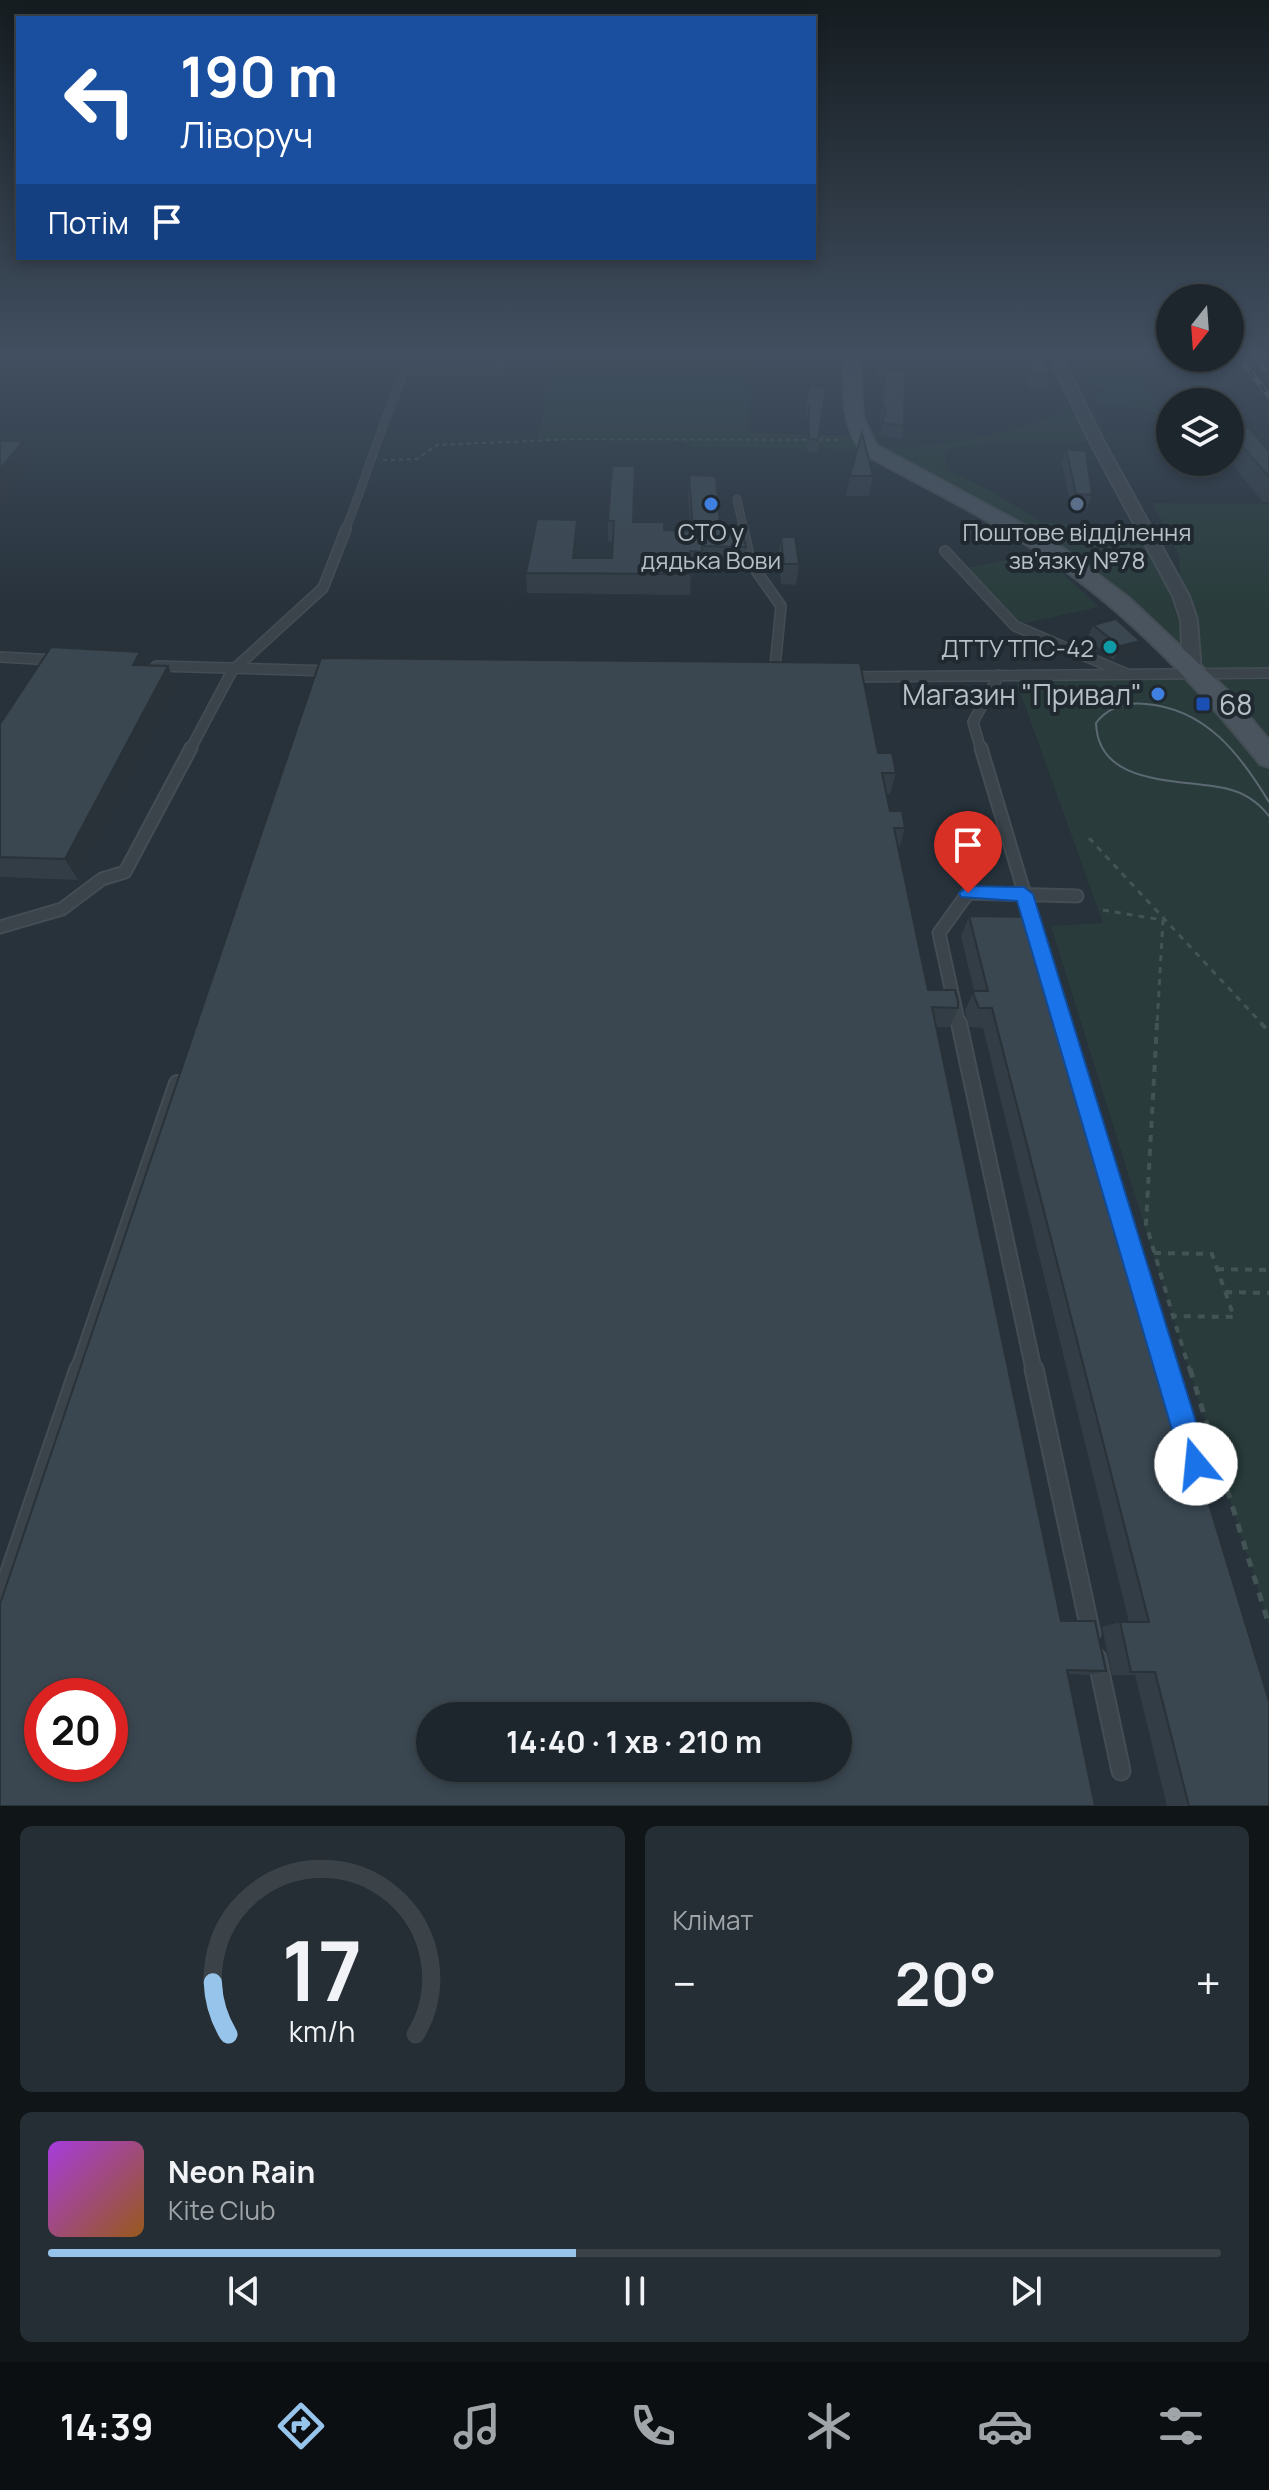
<!DOCTYPE html>
<html lang="uk">
<meta charset="utf-8">
<style>
body{margin:0;font-family:Manrope,sans-serif;background:#252e34;color:#f1f3f6;height:100vh;display:flex;flex-direction:column;font-size:30px;white-space:nowrap}
*{box-sizing:border-box;margin:0}
p{font-size:26px;color:#a0a5a9}
.icon{flex:none;width:44px;height:44px;fill:none;stroke:currentColor;stroke-width:2;stroke-linecap:round;stroke-linejoin:round}
.map{position:relative;height:1806px;overflow:hidden}
.sheet{display:flex;flex-direction:column;gap:20px;padding:20px;background:#101518;flex:1}
.sheet>*{flex:none}
.hud{position:absolute;left:16px;top:16px;width:800px;height:244px;border-radius:0px;box-shadow:0 4px 12px #0003,0 0 0 2px #3b4348;background:#1a4fa0;color:#fff;overflow:hidden}
.needle{width:52px;rotate:197deg}
.tools{position:absolute;left:1156px;top:284px;display:grid;gap:16px}
.tools a{display:grid;place-items:center;width:88px;height:88px;border-radius:50%;background:#1d262c;box-shadow:0 4px 12px #0003,0 0 0 2px #3b4348;font-size:40px}
.speed{position:absolute;left:24px;top:1678px;display:flex;gap:16px;font-size:40px;font-weight:700;text-align:center}
.speed>*{display:grid;place-content:center;width:104px;height:104px;border-radius:50%;background:#1d262c;box-shadow:0 4px 12px #0003,0 0 0 2px #3b4348;line-height:1}
.speed .limit{border:12px solid #d22;background:#fff;color:#111}
.pin{position:absolute;display:grid;place-items:center;width:68px;height:68px;color:#fff;margin:-82px -34px;border-radius:50% 50% 50% 0;rotate:-45deg;box-shadow:0 0 8px #0007}
.pin .icon{rotate:45deg}
.me{position:absolute;width:88px;margin:-44px;rotate:343deg;stroke-linejoin:round;filter:drop-shadow(0 0 6px #0008)}
.turn{display:flex;align-items:center;gap:28px;height:168px;padding:0 32px;font-size:36px}
.turn .icon{width:104px;height:104px;stroke-width:2.5}
.turn b{display:block;font-size:56px;line-height:68px}
.then{display:flex;align-items:center;height:76px;padding:0 32px;background:#0003;gap:16px;font-size:30px}
.big{font-size:60px;font-weight:700;line-height:1.1}
.sheet .tile{flex:1;display:flex;flex-direction:column;justify-content:center;gap:12px;min-width:0;padding:0 28px;border-radius:12px;background:#252e34}
.sheet .dial{align-items:center;gap:0}
.dial svg{height:208px;overflow:visible;fill:none;stroke:#3b4348;stroke-width:7;stroke-linecap:round;text-anchor:middle}
.dial text{fill:#f1f3f6;stroke:none}
.song{display:flex;align-items:center;gap:24px}
.cover{width:96px;height:96px;border-radius:12px;background:linear-gradient(135deg,hsl(280 70% 55%),hsl(30 70% 35%))}
.played{height:8px;border-radius:4px;background:linear-gradient(90deg,#97c4eb 45%,#3b4348 45%)}
.keys{display:flex;justify-content:space-around;direction:ltr}
.heat{display:flex;justify-content:space-between;align-items:center;font-size:44px;direction:ltr}
.sheet .tiles{flex:1;display:grid;gap:20px;grid-template-columns:1fr 1fr}
.tile:last-child{grid-column:span 2}
.trip{position:absolute;left:416px;top:1702px;width:436px;height:80px;border-radius:40px;background:#1d262c;box-shadow:0 4px 12px #0003,0 0 0 2px #3b4348;font-weight:700;line-height:80px;text-align:center}
.tab-bar{display:flex;height:128px;justify-content:space-around;align-items:center;background:#0c0f12;color:#a0a5a9}
.tab-bar .icon{width:56px;height:56px}
.tab-bar .active{color:#97c4eb}
.tab-bar b{font-size:36px;color:#f1f3f6}
.map>svg:first-child{display:block}
.green{fill:#293c3b}
.lines{fill:none;stroke-linecap:round;stroke-linejoin:round}
.service-far4-casing{stroke:#444d54;stroke-width:9}
.service-far3-casing{stroke:#444d54;stroke-width:12}
.service-far2-casing{stroke:#444d54;stroke-width:15}
.service-far1-casing{stroke:#444d54;stroke-width:18}
.service-casing{stroke:#444d54;stroke-width:21}
.minor-casing{stroke:#444d54;stroke-width:4}
.secondary-casing{stroke:#444d54;stroke-width:4}
.path-far3{stroke:#425453;stroke-width:2;stroke-dasharray:4 4;stroke-linecap:butt}
.path-far2{stroke:#425453;stroke-width:3;stroke-dasharray:6 6;stroke-linecap:butt}
.path-far1{stroke:#425453;stroke-width:4;stroke-dasharray:7 7;stroke-linecap:butt}
.path{stroke:#425453;stroke-width:5;stroke-dasharray:9 9;stroke-linecap:butt}
.service-far4{stroke:#3b444b;stroke-width:7}
.service-far3{stroke:#3b444b;stroke-width:9}
.service-far2{stroke:#3b444b;stroke-width:11}
.service-far1{stroke:#3b444b;stroke-width:14}
.service{stroke:#3b444b;stroke-width:17}
.minor{fill:#3b444b;fill-rule:evenodd}
.secondary{fill:#49545e;fill-rule:evenodd}
.tram{stroke:#5d6972;stroke-width:2}
.rail-casing{stroke:#5d6972;stroke-width:5}
.rail{stroke:#202930;stroke-width:3;stroke-dasharray:9;stroke-linecap:butt}
.wall{fill:#323d46}
.shaded-wall{fill:#293239}
.building{fill:#3a4751;stroke:#293239;stroke-width:2;fill-rule:evenodd}
.route{fill:#1a73e8;stroke:#114b97;stroke-width:2}
.shop-dot{fill:#3f7fe0;stroke:#202930;stroke-width:3}
.service-dot{fill:#5c6f8a;stroke:#202930;stroke-width:3}
.culture-dot{fill:#0f9aa8;stroke:#202930;stroke-width:3}
.transit-dot{fill:#1a4fb4;stroke:#202930;stroke-width:3}
.labels{text-anchor:middle;dominant-baseline:central;stroke-width:8;stroke-linejoin:round;paint-order:stroke}
.far-poi-label{font-size:24px;fill:#b7bfc7;stroke:#202930}
.poi-label{font-size:28px;fill:#b7bfc7;stroke:#202930;text-anchor:end}
</style>
<div class="map">
<svg width="1269" height="1806" viewBox="0 0 1269 1806">
<rect width="100%" height="100%" fill="#27323b"/>
<path class="green" d="M552 356H752L747 433 858 436 869 449C947 445 1006 438 1078 406L1097 442 1008 441 945 449 946 469 995 493 1041 522 1148 531 1181 593 1179 555 1152 503 1269 504V1625L1051 926 1103 923 1014 675 1190 673 1056 554 869 449 692 447 682 441 538 440Z
M1078 356H1137L1159 416 1146 408 1099 405 1098 394 1106 391 1082 379 1085 373 1082 363 1077 359Z
M1041 553 1099 607 1021 624 967 568Z"/>
<g class="lines">
<defs>
<path id="service-far4" d="M737 499 744 531
M345 531C366 478 382 423 405 371H499L501 358H488"/>
<path id="service-far3" d="M743 529 750 562 781 606 774 677
M945 551 1015 626 1127 674
M0 657 55 660
M156 666 331 671
M848 677 1269 673
M190 750 232 671 323 588 346 529
M981 750 973 722 999 675"/>
<path id="service-far2" d="M981 748 1064 1025
M0 927 62 909 102 879 125 872 191 748
M959 1025 939 933 968 893 1077 896"/>
<path id="service-far1" d="M959 1023 1034 1371
M1063 1023 1140 1279
M78 1371 177 1083"/>
<path id="service" d="M1034 1369 1091 1634
M0 1601 79 1369
M1097 1658 1121 1771"/>
<path id="minor" d="M1049 356H1061L1104 442 1189 596 1197 620 1201 673 1198 677 1192 679 1183 673 1181 620 1173 596 1090 442Z"/>
<path id="secondary" d="M844 356H860L863 417 876 445 1015 520 1064 549 1128 597 1229 692 1269 740V767L1260 764C1198 687 1129 613 1047 558 989 518 924 487 862 453 841 423 843 391 844 356Z"/>
</defs>
<use href="#service-far4" class="service-far4-casing"/>
<use href="#service-far3" class="service-far3-casing"/>
<use href="#service-far2" class="service-far2-casing"/>
<use href="#service-far1" class="service-far1-casing"/>
<use href="#service" class="service-casing"/>
<use href="#minor" class="minor-casing"/>
<use href="#secondary" class="secondary-casing"/>
<path class="path-far3" d="M383 460 417 459 437 445 575 439 843 440"/>
<path class="path-far2" d="M1089 838 1263 1025
M1103 910 1163 920 1157 1025"/>
<path class="path-far1" d="M1157 1023 1146 1224 1173 1316
M1261 1023 1269 1032
M1154 1253 1212 1254 1234 1317 1173 1316 1190 1371
M1217 1269 1269 1270
M1225 1292 1269 1293"/>
<path class="path" d="M1190 1369 1269 1625"/>
<use href="#service-far4" class="service-far4"/>
<use href="#service-far3" class="service-far3"/>
<use href="#service-far2" class="service-far2"/>
<use href="#service-far1" class="service-far1"/>
<use href="#service" class="service"/>
<use href="#minor" class="minor"/>
<use href="#secondary" class="secondary"/>
<path class="tram" d="M1269 802C1240 754 1206 709 1146 704 1126 702 1109 706 1096 723 1098 789 1185 778 1228 789 1245 793 1258 802 1269 816"/>
<defs>
<path id="rail" d="M1238 356 1269 396
M1255 356 1269 375"/>
</defs>
<use href="#rail" class="rail-casing"/>
<use href="#rail" class="rail"/>
</g>
<path class="wall" d="M877 356H893L891 371 904 426 901 439 880 436 883 421H880L883 377 875 376Z
M1024 356H1043L1049 376 1045 389 1029 388 1022 361Z
M809 386 826 388 817 453 807 452 808 417H805Z
M1230 429 1269 451V502H1263L1230 462Z
M1066 449 1092 495 1087 509 1071 507 1062 463Z
M635 466 634 522 664 530 691 531 688 496 689 475 720 527 746 547 744 567H701V572H691L690 595 527 593 526 573 577 520 578 541 576 558H612L613 542H608V521Z
M850 476H873L869 496H846Z
M781 537 799 564 796 585 781 584 778 558Z
M1093 625 1134 655 1114 660 1087 639Z
M145 665 177 687 78 880 0 877V724Z
M878 753 896 773 890 794H887L890 811 905 828 899 849 928 990 958 1008 950 1027H936L1061 1621 1106 1671 1088 1675 1067 1674Z
M969 916 1269 1806H1167L1135 1675H1112L1102 1627 1120 1622H1129L983 1028 970 1027 966 1016 965 1010 974 991 961 936Z"/>
<path class="shaded-wall" d="M23 441 32 461 10 489 12 495 0 510V469Z
M577 520 578 541 575 573 573 558Z
M1140 641 1134 655 1114 660 1120 646Z
M140 652 149 674 133 665Z
M168 666 177 687 78 880 65 859Z"/>
<path class="building" d="M877 356H893V365L877 364Z
M1028 356H1043L1049 376 1033 375Z
M885 370 905 372 904 426 882 423 886 408H882Z
M809 386 826 388 818 440 809 439V404H806Z
M1249 428 1269 451V477L1230 432V429Z
M862 433 873 476H850Z
M0 441H23L0 469Z
M1066 449 1086 451 1092 495 1076 494Z
M612 466H635L633 522H664V530L693 531 689 475 716 476 720 527H741L746 547 702 546V552L690 551 691 574 526 573 537 519 577 520 573 558H612L614 521H608Z
M781 537H795L799 564H784Z
M1116 619 1140 641 1120 646 1093 625Z
M51 647 140 652 133 665 168 666 65 859 0 857V724Z
M321 658 860 663 878 753H892L896 773H882L890 811H902L905 828H894L928 990H955L958 1001V1008L932 1007 1061 1621H1095L1106 1671 1067 1670 1095 1806H0V1604ZM42 1696H110V1764H42ZM430 1716H838V1768H430Z
M969 916 1030 917 1269 1701V1806H1189L1155 1672H1131L1120 1622H1149L992 1008H979L974 996 973 991H988Z"/>
<linearGradient id="sky" x2="0" y2="1"><stop stop-color="#151c20"/><stop offset="0.58" stop-color="#414f60"/><stop offset="1" stop-color="#414f60" stop-opacity="0"/></linearGradient>
<rect width="1269" height="609" fill="url(#sky)"/>
<path class="route" d="M968 886 1024 887 1033 894 1209 1464 1205 1473 1196 1477 1186 1473 1182 1464 1017 901 961 897 959 893Z"/>
<g class="shop-dot">
<circle cx="711" cy="504" r="8"/>
<circle cx="1158" cy="694" r="8"/>
</g>
<circle class="service-dot" cx="1077" cy="504" r="8"/>
<circle class="culture-dot" cx="1110" cy="647" r="8"/>
<rect class="transit-dot" x="1195" y="696" width="16" height="16" rx="4"/>
<g class="labels">
<g class="far-poi-label">
<text x="711" y="531">СТО у<tspan x="711" dy="28">дядька Вови</tspan></text>
<text x="1077" y="531">Поштове відділення<tspan x="1077" dy="28">зв'язку №78</tspan></text>
<text x="1094" y="647" text-anchor="end">ДТТУ ТПС-42</text>
</g>
<g class="poi-label">
<text x="1142" y="694">Магазин "Привал"</text>
<text x="1219" y="704" text-anchor="start">68</text>
</g>
</g>
</svg>
<div class="tools">
<a><svg class="needle" viewBox="-14 -14 28 28"><path d="M0-13l5 13h-10z" fill="#e53935"/><path d="M0 13l5-13h-10z" fill="#a0a5a9"/></svg></a>
<a><svg class="icon" aria-label="layers" viewBox="0 0 24 24"><path d="M12 4l9 5-9 5-9-5zM3 14l9 5 9-5"/></svg></a>
</div>
<div class="speed"><div class="limit">20</div></div>
<div class="pin" style="left:968px;top:893px;background:#d93025"><svg class="icon" aria-label="arrive" viewBox="0 0 24 24"><path d="M6 21V4h12l-3 4 3 4H6"/></svg></div>
<svg class="me" style="left:1196px;top:1464px" viewBox="-20 -20 40 40"><circle r="19" fill="#fff"/><path d="M0-13L10 11 0 6-10 11z" fill="#1a73e8"/></svg>
<div class="trip">14:40 · 1 хв · 210 m</div>
<div class="hud">
<div class="turn"><svg class="icon" aria-label="left" viewBox="0 0 24 24"><path d="M17 20v-9H6M10 6l-5 5 5 5"/></svg><div><b>190 m</b>Ліворуч</div></div>
<div class="then">Потім<svg class="icon" aria-label="arrive" viewBox="0 0 24 24"><path d="M6 21V4h12l-3 4 3 4H6"/></svg></div>
</div>
</div>
<section class="sheet">
<div class="tiles">
<div class="tile dial"><svg viewBox="0 0 100 80">
<path d="M14 69A42 42 0 1 1 86 69"/>
<path d="M14 69A42 42 0 0 1 8 49" stroke="#97c4eb"/>
<text x="50" y="56" font-size="32" font-weight="700">17</text>
<text x="50" y="72" font-size="11">km/h</text>
</svg></div>
<div class="tile"><p>Клімат</p>
<div class="heat"><a>−</a><b class="big">20°</b><a>+</a></div>
</div>
<div class="tile">
<div class="song"><i class="cover"></i><div><b>Neon Rain</b><p>Kite Club</p></div></div>
<div class="played"></div>
<div class="keys"><svg class="icon" aria-label="previous" viewBox="0 0 24 24"><path d="M18 5L8 12l10 7zM5 5v14"/></svg><svg class="icon" aria-label="pause" viewBox="0 0 24 24"><path d="M8 5v14M16 5v14"/></svg><svg class="icon" aria-label="next" viewBox="0 0 24 24"><path d="M6 5l10 7-10 7zM19 5v14"/></svg></div>
</div>
</div>
</section>
<nav class="tab-bar">
<b>14:39</b>
<svg class="icon active" aria-label="directions" viewBox="0 0 24 24"><path d="M12 3l9 9-9 9-9-9zM9 14v-3h6M13 9l2 2-2 2"/></svg>
<svg class="icon" aria-label="music" viewBox="0 0 24 24"><path d="M9 18V5l10-2v13"/><circle cx="6" cy="18" r="3"/><circle cx="16" cy="16" r="3"/></svg>
<svg class="icon" aria-label="phone" viewBox="0 0 24 24"><path d="M5 4h4l2 5-3 2q2 4 5 5l2-3 5 2v4C11 20 4 13 5 4z"/></svg>
<svg class="icon" aria-label="climate" viewBox="0 0 24 24"><path d="M12 3v18M4 7l16 10M4 17L20 7"/></svg>
<svg class="icon" aria-label="car" viewBox="0 0 24 24"><path d="M5 17H2v-5l4-1 3-4h7l3 4 3 1v5h-3M9 17h6M6 11h13"/><circle cx="7" cy="17" r="2"/><circle cx="17" cy="17" r="2"/></svg>
<svg class="icon" aria-label="filters" viewBox="0 0 24 24"><path d="M4 7h16M4 17h16"/><circle cx="9" cy="7" r="2"/><circle cx="15" cy="17" r="2"/></svg>
</nav>
